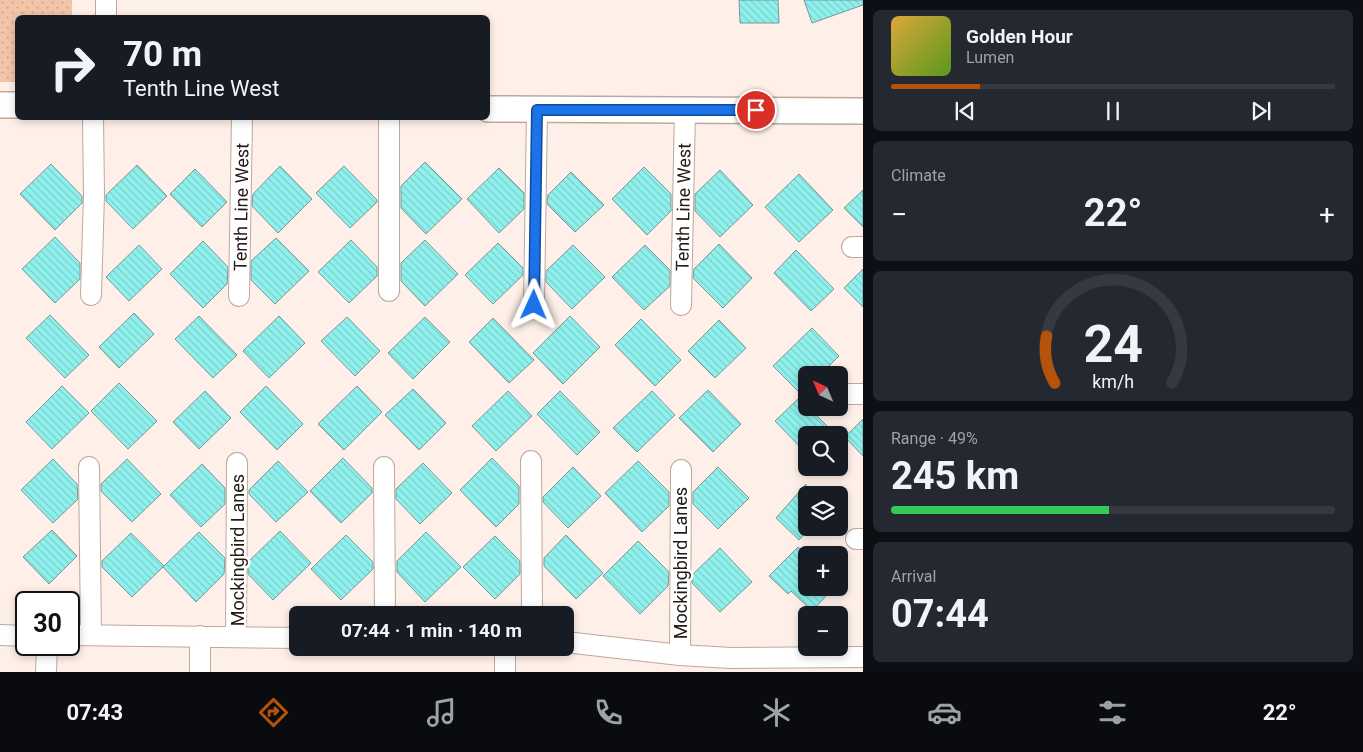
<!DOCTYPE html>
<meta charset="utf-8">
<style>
body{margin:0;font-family:Roboto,sans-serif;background:#242831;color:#f1f3f6;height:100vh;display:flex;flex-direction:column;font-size:19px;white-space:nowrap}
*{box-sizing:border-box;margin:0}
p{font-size:16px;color:#9ea1a6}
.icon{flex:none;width:28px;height:28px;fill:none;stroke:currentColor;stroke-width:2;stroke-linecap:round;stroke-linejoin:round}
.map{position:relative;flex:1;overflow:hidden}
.sheet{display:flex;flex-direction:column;gap:10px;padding:10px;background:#0d0f14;width:500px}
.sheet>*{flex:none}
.guide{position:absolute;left:15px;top:15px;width:475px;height:105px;border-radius:8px;box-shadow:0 2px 8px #0003;background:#171b24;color:#f1f3f6;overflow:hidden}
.needle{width:32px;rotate:316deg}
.buttons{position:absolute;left:798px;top:366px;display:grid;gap:10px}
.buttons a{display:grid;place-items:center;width:50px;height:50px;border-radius:8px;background:#171b24;box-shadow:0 2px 8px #0003;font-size:25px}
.speed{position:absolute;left:15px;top:591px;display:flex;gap:10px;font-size:25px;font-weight:700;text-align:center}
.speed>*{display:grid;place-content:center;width:65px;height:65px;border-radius:50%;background:#171b24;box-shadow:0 2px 8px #0003;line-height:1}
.speed .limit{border:2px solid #111;border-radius:8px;background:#fff;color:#111}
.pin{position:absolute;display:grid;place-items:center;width:42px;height:42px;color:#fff;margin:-21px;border:2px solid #fff;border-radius:50%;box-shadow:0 1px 5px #0007}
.me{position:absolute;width:55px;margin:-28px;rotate:1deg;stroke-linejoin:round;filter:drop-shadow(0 0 4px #0008)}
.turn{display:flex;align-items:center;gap:18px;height:105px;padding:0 25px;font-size:22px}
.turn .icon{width:65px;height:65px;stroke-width:2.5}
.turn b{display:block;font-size:35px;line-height:42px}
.big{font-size:38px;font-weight:700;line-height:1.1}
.sheet .widget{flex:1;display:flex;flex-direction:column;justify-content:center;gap:8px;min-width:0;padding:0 18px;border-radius:8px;background:#242831}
.sheet .dial{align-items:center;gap:0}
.dial svg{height:130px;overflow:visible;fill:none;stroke:#363941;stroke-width:7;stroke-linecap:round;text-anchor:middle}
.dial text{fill:#f1f3f6;stroke:none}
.song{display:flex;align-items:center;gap:15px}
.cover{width:60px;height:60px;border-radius:8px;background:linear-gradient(135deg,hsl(40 70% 55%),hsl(90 70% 35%))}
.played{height:5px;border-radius:2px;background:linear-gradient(90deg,#b45309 20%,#363941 20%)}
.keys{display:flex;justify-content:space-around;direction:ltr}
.heat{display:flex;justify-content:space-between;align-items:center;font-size:28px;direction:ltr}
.charge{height:8px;border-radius:4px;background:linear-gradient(90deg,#34c759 49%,#363941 0)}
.trip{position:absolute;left:289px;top:606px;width:285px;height:50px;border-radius:8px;background:#171b24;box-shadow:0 2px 8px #0003;font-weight:700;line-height:50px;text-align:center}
.menu{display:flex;height:80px;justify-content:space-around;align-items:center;background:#090b0e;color:#9ea1a6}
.menu .icon{width:35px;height:35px}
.menu .selected{color:#b45309}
.menu b{font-size:22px;color:#f1f3f6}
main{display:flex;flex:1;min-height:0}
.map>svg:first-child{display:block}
.park{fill:url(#park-dots)}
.building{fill:url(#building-back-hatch);stroke:#7c9795}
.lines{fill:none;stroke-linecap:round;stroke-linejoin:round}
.minor-casing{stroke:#bda89b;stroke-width:22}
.tertiary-casing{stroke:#bda89b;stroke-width:28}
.minor{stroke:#fff;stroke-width:20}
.tertiary{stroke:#fff;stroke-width:25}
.route-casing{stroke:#114b97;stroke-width:12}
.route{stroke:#1a73e8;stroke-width:9}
.labels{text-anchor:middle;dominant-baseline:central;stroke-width:5;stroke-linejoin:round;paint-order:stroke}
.street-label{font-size:18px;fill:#221a15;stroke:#fff}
</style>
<main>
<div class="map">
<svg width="863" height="672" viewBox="0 0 863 672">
<defs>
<pattern id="park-dots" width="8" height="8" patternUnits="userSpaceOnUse" patternTransform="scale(1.25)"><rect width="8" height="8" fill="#f2c5a9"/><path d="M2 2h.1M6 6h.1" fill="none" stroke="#cfa991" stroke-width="1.8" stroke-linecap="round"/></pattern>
<pattern id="building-back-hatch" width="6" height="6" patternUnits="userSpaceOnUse" patternTransform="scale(1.25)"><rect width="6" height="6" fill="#8ff1ed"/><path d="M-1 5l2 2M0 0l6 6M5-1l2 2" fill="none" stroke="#7bceca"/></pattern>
</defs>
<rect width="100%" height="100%" fill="#fef0e8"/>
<path class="park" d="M0 0H72V17L18 18 17 82H0Z"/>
<path class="building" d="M739 0H778L779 23H740Z
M804 0H863V5L812 23Z
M425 162 462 199 426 234 401 208V186Z
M51 164 82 196V203L55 230 20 194Z
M137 165 167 196 133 229 106 201V195Z
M280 166 312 199 278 233 252 206 253 194Z
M344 166 377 200V202L350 228 316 193Z
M644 167 671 194V211L647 235 612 199Z
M499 168 524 193V209L499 233 467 199Z
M195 169 227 202 202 227 170 194Z
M720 170 753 205 720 237 695 211V194Z
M571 172 604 205 575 232 547 204 548 195Z
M799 174 833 210 799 242 765 207Z
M863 190V227L844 208Z
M55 237 80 263V279L55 303 22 269Z
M276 238 309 271 275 304 251 280V261Z
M351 240 377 267V276L349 303 318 272Z
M425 240 458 274 425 306 401 281V263Z
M203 241 228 267 227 284 203 308 170 274Z
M498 243 523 268V275L493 304 465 275Z
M719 244 752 278 723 308 693 278 694 269Z
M139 245 162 269 129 301 106 277Z
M573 245 605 277 572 309 546 282V271Z
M645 245 670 270V286L644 310 612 277Z
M796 250 834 289 811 311 774 273Z
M863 269V307L844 288Z
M134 313 154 334 119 368 99 347Z
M50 315 89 355 65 378 26 338Z
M199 316 237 355 213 378 175 339Z
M279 316 305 343 269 378 243 351Z
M570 316 600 347 563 384 533 353Z
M347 317 380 351 355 376 321 341Z
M425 317 450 342 413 379 388 353Z
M493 318 534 360 509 383 469 342Z
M641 319 681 360 655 386 615 345Z
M719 320 746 348 715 378 688 351Z
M812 328 839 356 820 375H806V399L773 366Z
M119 383 157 421 128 449 91 411Z
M62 386 89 413 52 449 26 422Z
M266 386 303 424 277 450 240 412Z
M357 386 382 412 344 450 318 424Z
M413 389 446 423 419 450 385 415Z
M708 390 741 424 713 452 679 418Z
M205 391 231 418 199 449 173 422Z
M508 391 532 416 496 451 472 426Z
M560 391 600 432 577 455 537 414Z
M652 391 675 415 637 452 613 428Z
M799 398 806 405V408H809L836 435H806V453L775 421Z
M863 419V456L845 437Z
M343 458 372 488V493L341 523 310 491Z
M492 458 519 486V504L496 527 460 490Z
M53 459 77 484 78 499 53 523 21 490Z
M127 459 161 494 132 522 101 491V484Z
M278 461 308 492 276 522 249 494V490Z
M638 461 669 492V506L642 532 605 493Z
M423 463 452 493 420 524 396 499V489Z
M202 464 225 488V504L201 527 170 495Z
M573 467 601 496 568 528 543 502V497Z
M718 467 749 498 718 529 693 504V492Z
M806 484V532L799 540 776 518Z
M52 530 77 556 49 584 23 557Z
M280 531 311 563 273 600 248 574V562Z
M199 532 225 558 224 574 196 602 163 567Z
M426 532 461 567 425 602 397 572V561Z
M131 533 164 566 132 597 102 567V561Z
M346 535 373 562V569L341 600 311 569Z
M566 535 603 573 576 599 544 566V558Z
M495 536 520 561V574L495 599 463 567Z
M638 541 669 572 668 586 640 614 603 576Z
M798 547 806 556V588H819L827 595 812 611 791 591 788 594 769 576Z
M720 548 752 582 720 612 692 583V575Z"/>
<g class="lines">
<defs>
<path id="minor" d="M106 18V0
M852 247H863
M389 291V118
M91 295 94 195 93 118
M239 296 242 118
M534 305 537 110
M681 305 685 110
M845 394H863
M531 461 532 615
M89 467 91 635
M384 467 385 615
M856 539H863
M0 635 26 636
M69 635 298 638
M200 636V672
M236 636 237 463
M565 642 680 655 731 658 863 657
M505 648V672
M680 655 681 470
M46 672 47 645"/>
<path id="tertiary" d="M0 105H18
M488 109 863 111"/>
</defs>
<use href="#minor" class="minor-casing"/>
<use href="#tertiary" class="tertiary-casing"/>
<use href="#minor" class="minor"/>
<use href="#tertiary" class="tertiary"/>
</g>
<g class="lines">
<defs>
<path id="route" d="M534 305 537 110H756"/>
</defs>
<use href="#route" class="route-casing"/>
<use href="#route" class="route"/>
</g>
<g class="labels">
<g class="street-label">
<text transform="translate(241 207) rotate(-89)">Tenth Line West</text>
<text transform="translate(683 207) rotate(-89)">Tenth Line West</text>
<text transform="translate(237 550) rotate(-90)">Mockingbird Lanes</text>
<text transform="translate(680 563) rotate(-90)">Mockingbird Lanes</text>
</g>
</g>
</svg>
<div class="buttons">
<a><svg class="needle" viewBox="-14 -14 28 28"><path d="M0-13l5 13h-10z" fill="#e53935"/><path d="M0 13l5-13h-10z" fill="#9ea1a6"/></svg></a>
<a><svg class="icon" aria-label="search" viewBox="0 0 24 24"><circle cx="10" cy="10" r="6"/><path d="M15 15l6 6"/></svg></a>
<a><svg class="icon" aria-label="layers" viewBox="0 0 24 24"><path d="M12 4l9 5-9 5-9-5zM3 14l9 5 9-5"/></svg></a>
<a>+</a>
<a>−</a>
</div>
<div class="speed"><div class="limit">30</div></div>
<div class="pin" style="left:756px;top:110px;background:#d93025"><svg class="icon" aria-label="arrive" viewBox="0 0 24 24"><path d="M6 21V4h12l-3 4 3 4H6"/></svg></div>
<svg class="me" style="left:534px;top:305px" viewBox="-20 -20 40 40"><path d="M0-17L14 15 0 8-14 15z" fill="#1a73e8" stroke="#fff" stroke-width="4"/></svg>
<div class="trip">07:44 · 1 min · 140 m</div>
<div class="guide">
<div class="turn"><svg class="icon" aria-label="right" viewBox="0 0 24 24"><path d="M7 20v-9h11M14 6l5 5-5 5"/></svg><div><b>70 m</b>Tenth Line West</div></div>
</div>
</div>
<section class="sheet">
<div class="widget">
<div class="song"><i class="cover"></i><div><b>Golden Hour</b><p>Lumen</p></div></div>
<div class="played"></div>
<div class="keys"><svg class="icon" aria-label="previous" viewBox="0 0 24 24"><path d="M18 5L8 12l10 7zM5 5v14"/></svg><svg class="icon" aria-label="pause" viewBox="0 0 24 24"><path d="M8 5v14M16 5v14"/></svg><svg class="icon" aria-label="next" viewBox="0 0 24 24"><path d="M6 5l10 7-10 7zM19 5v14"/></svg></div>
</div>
<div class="widget"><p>Climate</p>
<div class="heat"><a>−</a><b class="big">22°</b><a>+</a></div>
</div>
<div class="widget dial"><svg viewBox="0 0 100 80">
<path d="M14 69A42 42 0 1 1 86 69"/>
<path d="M14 69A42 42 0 0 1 9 40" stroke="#b45309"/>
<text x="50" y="56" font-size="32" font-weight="700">24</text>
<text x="50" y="72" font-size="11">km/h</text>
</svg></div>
<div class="widget"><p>Range · 49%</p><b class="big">245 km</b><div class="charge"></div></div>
<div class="widget"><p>Arrival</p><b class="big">07:44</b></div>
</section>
</main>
<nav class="menu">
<b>07:43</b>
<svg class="icon selected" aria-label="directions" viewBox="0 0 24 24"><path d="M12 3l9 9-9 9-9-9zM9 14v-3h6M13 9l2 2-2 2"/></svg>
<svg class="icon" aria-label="music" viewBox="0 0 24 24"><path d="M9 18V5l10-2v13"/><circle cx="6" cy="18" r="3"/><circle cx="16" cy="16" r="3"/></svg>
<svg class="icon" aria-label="phone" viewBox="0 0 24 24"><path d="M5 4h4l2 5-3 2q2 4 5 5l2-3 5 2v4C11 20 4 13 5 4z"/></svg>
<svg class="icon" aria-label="climate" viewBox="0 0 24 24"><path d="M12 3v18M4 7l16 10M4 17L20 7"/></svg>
<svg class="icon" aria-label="car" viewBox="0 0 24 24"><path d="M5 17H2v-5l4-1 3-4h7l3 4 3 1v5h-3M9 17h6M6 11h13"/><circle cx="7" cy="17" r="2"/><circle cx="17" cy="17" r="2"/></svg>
<svg class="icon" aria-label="filters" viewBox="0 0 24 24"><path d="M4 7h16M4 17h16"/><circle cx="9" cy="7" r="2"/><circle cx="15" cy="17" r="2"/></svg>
<b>22°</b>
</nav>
